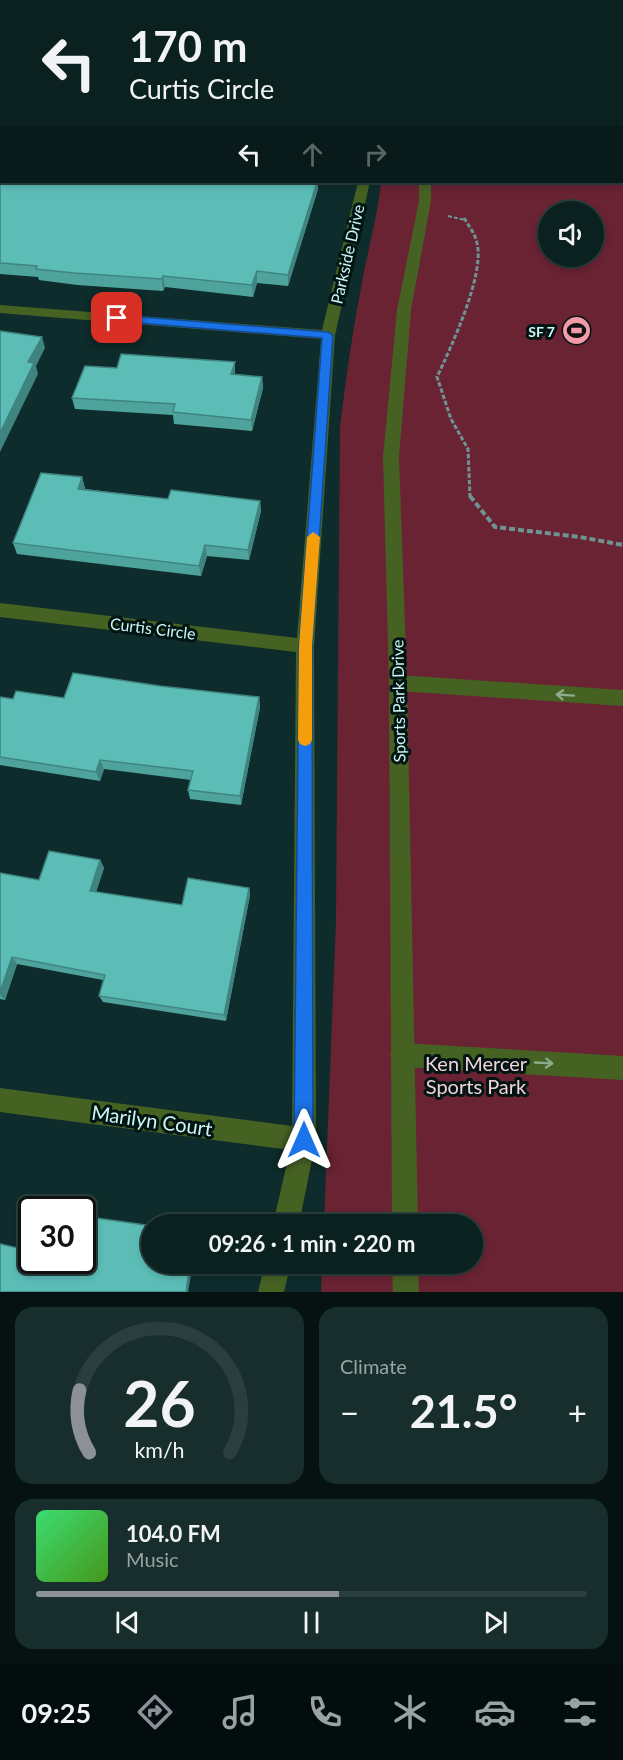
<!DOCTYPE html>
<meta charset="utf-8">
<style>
body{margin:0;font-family:Lato,sans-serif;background:#182e2d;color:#f1f3f6;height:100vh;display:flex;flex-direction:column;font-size:22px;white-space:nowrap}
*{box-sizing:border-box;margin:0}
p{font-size:20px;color:#99a3a5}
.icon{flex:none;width:33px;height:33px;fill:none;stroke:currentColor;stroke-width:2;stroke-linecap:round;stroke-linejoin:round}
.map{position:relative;height:1292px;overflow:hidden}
.panel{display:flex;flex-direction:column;gap:15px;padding:15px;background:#061212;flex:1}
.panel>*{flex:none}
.hud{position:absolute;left:0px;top:0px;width:624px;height:183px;box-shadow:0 3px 9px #0003,0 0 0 2px #2a3e3e;background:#0a2120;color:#f1f3f6;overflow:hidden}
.controls{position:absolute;left:538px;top:201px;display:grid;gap:12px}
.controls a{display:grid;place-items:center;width:66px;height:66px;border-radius:50%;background:#0a2120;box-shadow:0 3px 9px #0003,0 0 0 2px #2a3e3e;font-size:30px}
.speed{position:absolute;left:18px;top:1196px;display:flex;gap:12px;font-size:30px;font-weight:700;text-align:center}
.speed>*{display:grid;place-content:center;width:78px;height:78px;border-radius:50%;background:#0a2120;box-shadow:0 3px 9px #0003,0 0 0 2px #2a3e3e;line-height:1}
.speed .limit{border:3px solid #111;border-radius:9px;background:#fff;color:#111}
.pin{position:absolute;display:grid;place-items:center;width:51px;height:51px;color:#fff;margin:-26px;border-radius:12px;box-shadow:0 3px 9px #0006}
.me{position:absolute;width:66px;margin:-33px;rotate:0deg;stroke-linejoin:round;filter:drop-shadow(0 0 4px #0008)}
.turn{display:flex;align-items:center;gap:21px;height:126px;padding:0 30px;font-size:27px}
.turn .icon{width:78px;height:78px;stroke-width:2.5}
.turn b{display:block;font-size:42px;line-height:51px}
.lanes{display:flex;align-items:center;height:57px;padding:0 30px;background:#0003;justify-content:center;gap:30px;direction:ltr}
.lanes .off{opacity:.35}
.big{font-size:45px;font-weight:700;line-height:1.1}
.panel .card{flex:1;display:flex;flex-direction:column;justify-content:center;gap:9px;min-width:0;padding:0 21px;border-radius:18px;background:#182e2d}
.panel .dial{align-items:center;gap:0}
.dial svg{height:156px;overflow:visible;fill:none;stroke:#2a3e3e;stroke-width:7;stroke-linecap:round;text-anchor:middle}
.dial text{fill:#f1f3f6;stroke:none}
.song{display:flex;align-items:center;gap:18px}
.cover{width:72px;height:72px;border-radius:9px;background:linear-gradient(135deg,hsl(140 70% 55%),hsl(100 70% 35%))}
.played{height:6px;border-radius:3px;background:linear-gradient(90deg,#8c9099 55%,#2a3e3e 55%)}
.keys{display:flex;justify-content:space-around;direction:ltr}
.heat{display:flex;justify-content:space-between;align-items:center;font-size:33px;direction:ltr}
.panel .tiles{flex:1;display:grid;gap:15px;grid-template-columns:1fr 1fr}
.card:last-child{grid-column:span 2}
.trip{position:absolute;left:141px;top:1214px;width:342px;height:60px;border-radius:30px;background:#0a2120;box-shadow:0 3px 9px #0003,0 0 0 2px #2a3e3e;font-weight:700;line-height:60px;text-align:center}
.tabs{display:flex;height:96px;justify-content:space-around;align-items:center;background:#040d0d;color:#99a3a5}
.tabs .icon{width:42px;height:42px}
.tabs .current{color:#8c9099}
.tabs b{font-size:27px;color:#f1f3f6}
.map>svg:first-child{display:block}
.green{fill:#692333;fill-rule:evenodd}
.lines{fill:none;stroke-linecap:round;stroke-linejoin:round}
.path-far2{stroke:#6e9492;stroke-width:2;stroke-dasharray:4 2;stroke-linecap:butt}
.path-far1{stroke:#6e9492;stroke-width:3;stroke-dasharray:4.5 2;stroke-linecap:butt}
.path{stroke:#6e9492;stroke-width:4;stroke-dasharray:6 3;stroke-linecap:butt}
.lane{fill:#466223;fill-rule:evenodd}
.street{fill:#466223;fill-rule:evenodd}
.wall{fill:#4fa39d}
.shaded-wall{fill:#408480}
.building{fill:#5cbdb7;stroke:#408480;stroke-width:1.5}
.oneway{stroke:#89ad8c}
.route{fill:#1a73e8;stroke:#114b97;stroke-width:1.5}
.slow{fill:#f59e0b}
.labels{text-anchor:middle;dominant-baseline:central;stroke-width:6;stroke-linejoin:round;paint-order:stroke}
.far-poi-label{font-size:14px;font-weight:bold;fill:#ccf8f4;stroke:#011312;text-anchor:end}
.street-label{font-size:16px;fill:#ccf8f4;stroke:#011312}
.near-park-label{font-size:20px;fill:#f2d2d6;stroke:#011312}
.near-street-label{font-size:20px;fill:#ccf8f4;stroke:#011312}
</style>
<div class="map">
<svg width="623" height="1292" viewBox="0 0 623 1292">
<rect width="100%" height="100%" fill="#0d2c2b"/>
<path class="green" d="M373 0H623V1292H321L322 1263H472V1224H324L336 920 340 427C346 377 353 327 363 277 369 245 378 214 381 182H622V2ZM549 212H594V256H549Z"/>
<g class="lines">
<path class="path-far2" d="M593 0 623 1
M448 216 465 220"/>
<path class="path-far1" d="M464 218C469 226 475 234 477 243 485 275 451 347 437 377L451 419 468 449 470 497"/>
<path class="path" d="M470 496 495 527 580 537 623 545"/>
<path class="lane" d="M398 675 623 690V706L398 691 391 689 389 683 391 677Z
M402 1043 623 1056V1080L402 1067 394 1063 390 1055 394 1047Z"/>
<path class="street" d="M354 0H364V2H354Z
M401 0H411L412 2H402Z
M0 123H2V129H0Z
M358 182H370L335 335 314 646 316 1140 299 1224H273L290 1150 0 1112V1088L292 1126 296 652 0 617V603L297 638 321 339 0 313V305L322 330Z
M419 182H431V201L411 310 399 457 407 683 418 1224H392L389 683 383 457 397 310 419 201Z
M265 1263H291L284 1292H258Z
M392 1263H418L419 1292H393Z"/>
</g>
<path class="wall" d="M0 52H2V99H0Z
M0 146 318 189 288 286 257 283 253 297 165 287 163 291 77 285 39 280 38 277 0 274Z
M235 374 262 377 263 388 252 431 174 424 173 415 75 409 72 398Z
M82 477 85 489 168 499 260 501 261 511 249 560 207 556 201 576 17 554 13 543Z
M160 686 259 697 260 707 241 805 190 799 188 790 191 780 104 769 100 781 0 765V697L13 699 64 698Z
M100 860 104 868 96 892 182 905 249 888 250 895 226 1021 103 1002 99 996 103 980 17 964 5 1000 0 999V873L39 880Z"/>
<path class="shaded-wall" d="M317 182H318V189L288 286V275Z
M257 271V283L253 297 252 285Z
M163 276 165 287 163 291 162 279Z
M42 337 45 348 36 366 38 374 0 452V433L28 362Z
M235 362V374L232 385 231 374Z
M262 377 263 388 252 431 251 420Z
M82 477 85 488 81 500 78 489Z
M260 501 261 511 249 560 248 550Z
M205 545 207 556 201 576 199 566Z
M259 697 260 707 241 805 240 796Z
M100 760 104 769 100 781 96 772Z
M100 860 104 868 94 898 90 891Z
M249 888 250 895 226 1021 224 1015Z
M12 957 17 964 5 1000 0 995V992Z
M190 1263H193L188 1292H186Z"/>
<path class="building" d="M0 0H44L45 2H2V16L0 14Z
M102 0H314L313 2H101Z
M0 52H2V88H0Z
M0 146H2V182H317L288 275 257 271 252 285 163 276 162 279 74 273 36 269 37 266 0 263Z
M0 331 42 337 28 362 34 363 0 433Z
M121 354 235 362 231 374 262 377 251 420 173 412 175 404 72 398 85 366 117 368Z
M41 473 82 477 78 489 168 499 171 490 260 501 248 550 205 545 199 566 13 543Z
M73 673 160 686 259 697 240 796 188 790 193 771 100 760 96 772 0 757V697L13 699 16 691 64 698Z
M49 851 100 860 90 891 182 905 188 878 249 888 224 1015 99 996 105 975 12 957 0 992V873L39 880Z
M82 1216 152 1226V1263H190L186 1292H0V1244L32 1251V1260H82Z"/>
<defs><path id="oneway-shaft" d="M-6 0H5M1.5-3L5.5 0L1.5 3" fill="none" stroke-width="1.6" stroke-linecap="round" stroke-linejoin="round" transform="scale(1.5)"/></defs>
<g class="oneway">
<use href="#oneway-shaft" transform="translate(565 695) rotate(-176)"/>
<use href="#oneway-shaft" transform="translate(544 1063) rotate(3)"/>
</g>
<path class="route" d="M117 315 328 332 333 335 312 646 313 1140 310 1147 304 1150 297 1147 294 1140 299 646 322 338 113 321V316Z"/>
<path class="slow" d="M313 532 320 537 312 646V740L310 744 305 746 300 744 298 740 299 646 307 537Z"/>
<defs>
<symbol id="stadium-disc" viewBox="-11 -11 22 22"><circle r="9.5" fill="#f39aa8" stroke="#011312"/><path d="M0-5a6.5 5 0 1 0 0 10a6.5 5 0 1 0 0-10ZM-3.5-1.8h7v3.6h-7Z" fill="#111"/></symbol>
</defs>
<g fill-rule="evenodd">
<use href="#stadium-disc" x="560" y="314" width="33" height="33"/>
</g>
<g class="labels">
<g class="far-poi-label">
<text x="555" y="331">SF 7</text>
</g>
<g class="street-label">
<text transform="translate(347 254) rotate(-77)">Parkside Drive</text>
<text transform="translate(153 628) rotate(7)">Curtis Circle</text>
<text transform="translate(398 701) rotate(-91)">Sports Park Drive</text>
</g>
<g class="near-park-label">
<text x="476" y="1063">Ken Mercer<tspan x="476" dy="23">Sports Park</tspan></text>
</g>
<g class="near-street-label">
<text transform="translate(152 1120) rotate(8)">Marilyn Court</text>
</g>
</g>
</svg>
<div class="controls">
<a><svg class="icon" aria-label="sound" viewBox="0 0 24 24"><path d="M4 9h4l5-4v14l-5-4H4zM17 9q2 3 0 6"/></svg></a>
</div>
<div class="speed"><div class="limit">30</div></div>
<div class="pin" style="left:117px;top:318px;background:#d93025"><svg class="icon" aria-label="arrive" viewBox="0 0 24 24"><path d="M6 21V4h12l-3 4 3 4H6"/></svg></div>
<svg class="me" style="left:304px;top:1140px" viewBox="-20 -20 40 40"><path d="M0-17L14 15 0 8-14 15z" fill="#1a73e8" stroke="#fff" stroke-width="4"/></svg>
<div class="trip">09:26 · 1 min · 220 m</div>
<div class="hud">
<div class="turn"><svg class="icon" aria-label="left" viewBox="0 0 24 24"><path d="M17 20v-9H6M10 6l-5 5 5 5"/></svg><div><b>170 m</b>Curtis Circle</div></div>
<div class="lanes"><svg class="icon" aria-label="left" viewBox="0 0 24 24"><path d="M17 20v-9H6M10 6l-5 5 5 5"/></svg><svg class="icon off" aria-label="ahead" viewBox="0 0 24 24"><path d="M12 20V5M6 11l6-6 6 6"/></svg><svg class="icon off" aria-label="right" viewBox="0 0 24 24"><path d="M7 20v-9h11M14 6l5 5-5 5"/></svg></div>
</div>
</div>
<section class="panel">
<div class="tiles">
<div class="card dial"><svg viewBox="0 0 100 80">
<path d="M14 69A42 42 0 1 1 86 69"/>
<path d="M14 69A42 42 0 0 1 9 37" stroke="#8c9099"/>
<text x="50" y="56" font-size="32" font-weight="700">26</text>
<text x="50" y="72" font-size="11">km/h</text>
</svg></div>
<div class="card"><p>Climate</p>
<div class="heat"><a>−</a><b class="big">21.5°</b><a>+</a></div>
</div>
<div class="card">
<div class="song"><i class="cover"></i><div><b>104.0 FM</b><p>Music</p></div></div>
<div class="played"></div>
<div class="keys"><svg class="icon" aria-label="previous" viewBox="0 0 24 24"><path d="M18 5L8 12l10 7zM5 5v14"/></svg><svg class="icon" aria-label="pause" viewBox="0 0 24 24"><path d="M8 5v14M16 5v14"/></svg><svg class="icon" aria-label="next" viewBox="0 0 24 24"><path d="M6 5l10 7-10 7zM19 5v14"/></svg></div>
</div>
</div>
</section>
<nav class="tabs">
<b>09:25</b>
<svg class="icon current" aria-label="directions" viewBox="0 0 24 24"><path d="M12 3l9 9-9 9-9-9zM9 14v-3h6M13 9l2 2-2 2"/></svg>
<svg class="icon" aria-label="music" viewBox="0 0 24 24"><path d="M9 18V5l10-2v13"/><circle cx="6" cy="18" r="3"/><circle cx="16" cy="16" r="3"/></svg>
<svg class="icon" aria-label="phone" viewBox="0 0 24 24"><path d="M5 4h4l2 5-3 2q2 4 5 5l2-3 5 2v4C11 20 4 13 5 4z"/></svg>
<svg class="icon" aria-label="climate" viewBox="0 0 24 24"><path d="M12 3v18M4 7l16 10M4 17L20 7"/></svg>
<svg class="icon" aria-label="car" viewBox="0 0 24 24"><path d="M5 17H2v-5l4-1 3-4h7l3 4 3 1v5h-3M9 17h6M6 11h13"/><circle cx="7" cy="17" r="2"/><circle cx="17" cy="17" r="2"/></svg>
<svg class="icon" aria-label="filters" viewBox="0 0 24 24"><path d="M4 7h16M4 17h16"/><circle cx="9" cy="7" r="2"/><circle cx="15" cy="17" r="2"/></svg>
</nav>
